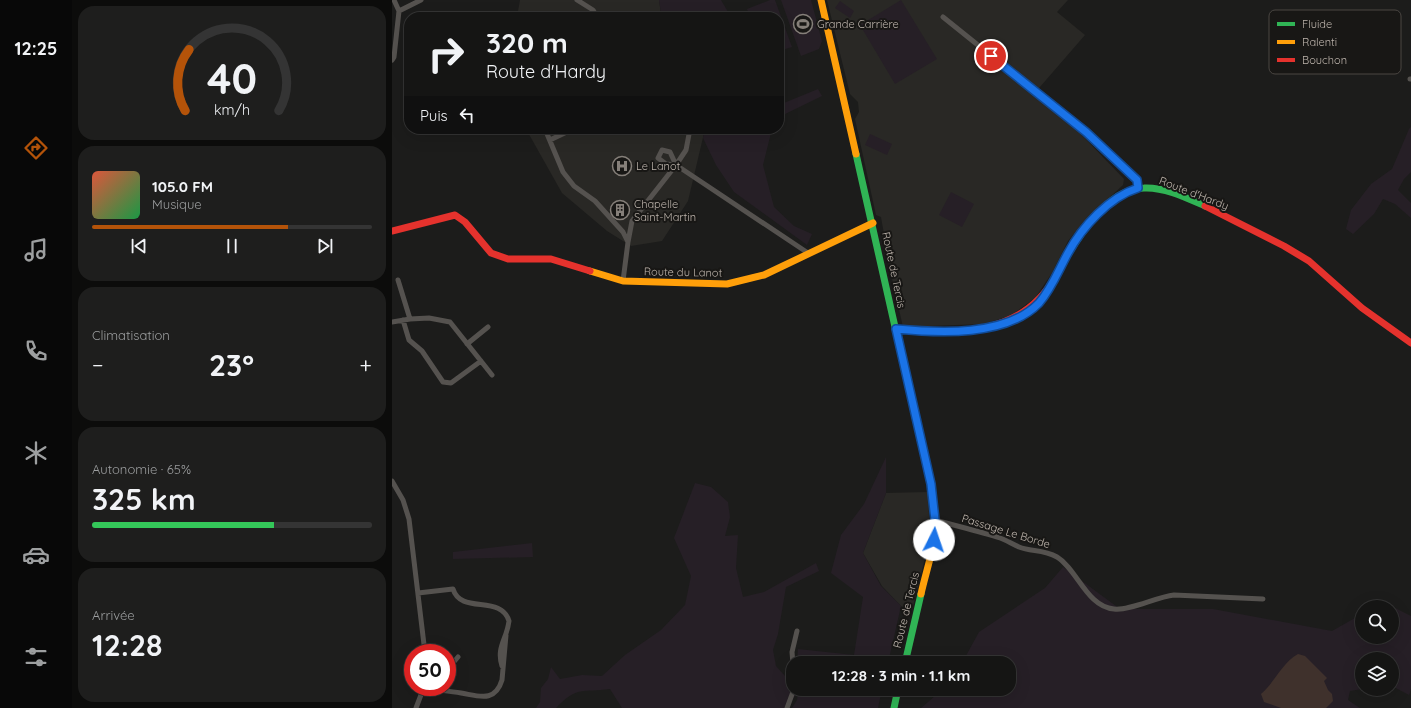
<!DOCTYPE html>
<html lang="fr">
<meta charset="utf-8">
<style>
body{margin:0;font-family:Quicksand,sans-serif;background:#1e1e1d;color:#f1f3f6;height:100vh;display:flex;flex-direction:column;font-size:15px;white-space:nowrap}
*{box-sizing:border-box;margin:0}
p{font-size:13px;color:#9d9fa0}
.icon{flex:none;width:22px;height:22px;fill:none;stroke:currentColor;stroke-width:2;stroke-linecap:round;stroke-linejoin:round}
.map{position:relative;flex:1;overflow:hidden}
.panel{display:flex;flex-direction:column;gap:6px;padding:6px;background:#0c0c0b;width:320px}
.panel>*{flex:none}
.guide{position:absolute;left:12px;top:12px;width:380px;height:122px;border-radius:16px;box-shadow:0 4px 16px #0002,0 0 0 1px #343434;background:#151514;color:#f1f3f6;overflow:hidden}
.controls{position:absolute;left:963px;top:600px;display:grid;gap:8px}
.controls a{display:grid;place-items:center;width:44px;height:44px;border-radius:50%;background:#151514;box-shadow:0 4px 16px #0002,0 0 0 1px #343434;font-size:20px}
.speed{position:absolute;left:12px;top:644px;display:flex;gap:8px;font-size:20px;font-weight:700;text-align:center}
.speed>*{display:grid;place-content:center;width:52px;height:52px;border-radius:50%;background:#151514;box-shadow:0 4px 16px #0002,0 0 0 1px #343434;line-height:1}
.speed .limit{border:6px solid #d22;background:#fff;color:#111}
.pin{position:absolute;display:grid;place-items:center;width:34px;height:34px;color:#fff;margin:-17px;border:2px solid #fff;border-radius:50%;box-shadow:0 1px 4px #0007}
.me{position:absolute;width:44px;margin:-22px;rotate:4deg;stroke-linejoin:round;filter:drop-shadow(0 0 3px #0008)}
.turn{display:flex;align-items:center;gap:14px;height:84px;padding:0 16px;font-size:18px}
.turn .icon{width:52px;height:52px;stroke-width:2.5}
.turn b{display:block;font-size:28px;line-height:34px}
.then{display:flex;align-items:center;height:38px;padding:0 16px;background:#0003;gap:8px;font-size:15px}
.big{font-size:30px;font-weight:700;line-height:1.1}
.panel .widget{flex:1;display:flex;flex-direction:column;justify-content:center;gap:6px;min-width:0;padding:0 14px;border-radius:16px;background:#1e1e1d}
.panel .dial{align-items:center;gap:0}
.dial svg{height:104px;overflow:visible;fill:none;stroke:#343434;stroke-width:7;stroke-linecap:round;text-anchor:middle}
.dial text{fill:#f1f3f6;stroke:none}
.song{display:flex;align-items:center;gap:12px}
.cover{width:48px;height:48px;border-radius:6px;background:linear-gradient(135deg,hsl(10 70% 55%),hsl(140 70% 35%))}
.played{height:4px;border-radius:2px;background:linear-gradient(90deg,#b45309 70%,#343434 70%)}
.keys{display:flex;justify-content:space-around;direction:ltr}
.heat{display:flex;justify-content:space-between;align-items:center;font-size:22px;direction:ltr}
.charge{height:6px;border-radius:3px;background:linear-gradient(90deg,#34c759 65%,#343434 0)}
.trip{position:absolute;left:394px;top:656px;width:230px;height:40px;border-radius:16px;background:#151514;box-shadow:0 4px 16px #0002,0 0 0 1px #343434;font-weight:700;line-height:40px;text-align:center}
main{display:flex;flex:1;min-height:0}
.tabs{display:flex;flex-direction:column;width:72px;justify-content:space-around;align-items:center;background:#080808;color:#9d9fa0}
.tabs .icon{width:28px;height:28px}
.tabs .on{color:#b45309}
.tabs b{font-size:18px;color:#f1f3f6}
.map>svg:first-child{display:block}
.built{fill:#292825}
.green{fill:#261f26}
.water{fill:#3f312c}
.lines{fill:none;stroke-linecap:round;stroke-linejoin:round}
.street{stroke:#55524f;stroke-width:5}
.fast{stroke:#30b455;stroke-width:7}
.slow{stroke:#ff9f0a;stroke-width:7}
.jam{stroke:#e5322d;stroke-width:7}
.route-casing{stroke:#114b97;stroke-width:10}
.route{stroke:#1a73e8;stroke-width:7}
.labels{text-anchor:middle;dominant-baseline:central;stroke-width:4;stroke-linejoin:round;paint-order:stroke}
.poi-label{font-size:11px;fill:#bdb4ac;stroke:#181715;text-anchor:start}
.street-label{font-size:11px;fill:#bdb4ac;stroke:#181715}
.key{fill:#181715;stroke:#4a4642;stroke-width:1}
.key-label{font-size:11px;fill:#bdb4ac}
</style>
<main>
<nav class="tabs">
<b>12:25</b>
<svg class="icon on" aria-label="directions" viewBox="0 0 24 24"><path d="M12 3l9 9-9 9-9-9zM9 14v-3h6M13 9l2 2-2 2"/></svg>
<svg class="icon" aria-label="music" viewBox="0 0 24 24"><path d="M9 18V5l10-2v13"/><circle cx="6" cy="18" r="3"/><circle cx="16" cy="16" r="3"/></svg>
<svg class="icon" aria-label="phone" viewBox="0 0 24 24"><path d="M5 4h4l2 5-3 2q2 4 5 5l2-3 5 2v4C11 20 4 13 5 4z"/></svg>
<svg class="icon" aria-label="climate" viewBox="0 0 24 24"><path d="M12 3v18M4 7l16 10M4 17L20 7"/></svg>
<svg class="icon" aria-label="car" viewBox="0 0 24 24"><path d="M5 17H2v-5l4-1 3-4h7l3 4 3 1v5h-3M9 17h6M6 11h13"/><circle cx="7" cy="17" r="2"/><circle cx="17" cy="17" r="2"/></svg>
<svg class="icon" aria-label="filters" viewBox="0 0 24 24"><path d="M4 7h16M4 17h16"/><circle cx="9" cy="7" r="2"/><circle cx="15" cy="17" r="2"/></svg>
</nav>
<section class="panel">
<div class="widget dial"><svg viewBox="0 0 100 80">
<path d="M14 69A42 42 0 1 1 86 69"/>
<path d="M14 69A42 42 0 0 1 17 22" stroke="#b45309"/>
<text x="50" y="56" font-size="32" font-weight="700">40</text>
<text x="50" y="72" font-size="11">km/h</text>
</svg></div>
<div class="widget">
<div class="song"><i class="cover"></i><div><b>105.0 FM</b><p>Musique</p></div></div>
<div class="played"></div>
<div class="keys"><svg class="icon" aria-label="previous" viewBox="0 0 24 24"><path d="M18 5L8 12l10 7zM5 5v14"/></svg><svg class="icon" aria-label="pause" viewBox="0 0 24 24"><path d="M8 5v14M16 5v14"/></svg><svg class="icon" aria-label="next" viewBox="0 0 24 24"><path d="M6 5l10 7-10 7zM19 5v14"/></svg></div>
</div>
<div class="widget"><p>Climatisation</p>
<div class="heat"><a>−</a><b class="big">23°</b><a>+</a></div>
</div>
<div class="widget"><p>Autonomie · 65%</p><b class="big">325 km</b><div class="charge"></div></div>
<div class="widget"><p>Arrivée</p><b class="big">12:28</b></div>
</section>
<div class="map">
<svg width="1019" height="708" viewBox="0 0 1019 708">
<rect width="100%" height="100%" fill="#1c1c1b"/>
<path class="built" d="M128 0H267L269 13 273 17H125Z
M435 0H676L665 12 693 35 641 95 685 130 732 179 731 185 693 220 676 241 660 273 643 298 618 316 591 324 511 327 490 235 492 234 489 217 484 215 463 119 467 112 466 102 458 94Z
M134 129H313L296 201 270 241 239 246 215 231 170 193Z
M536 492 538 538 520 610 509 606 490 586 471 553 494 493Z"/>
<path class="green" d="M267 0H329L339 17H273L269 13Z
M378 0H383L400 47 387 51V17H358L355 9Z
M389 0H419L430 41 427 49 409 56Z
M509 0 545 59 503 84 468 25Z
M448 1 462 11 458 18 443 8Z
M426 89 430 96 387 117V105Z
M1019 127V172L1012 179 1006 190 1019 203V218L1003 204 991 199 982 214 961 234 954 229 959 210 979 184 1000 169 1017 129Z
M313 129H380L371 165 382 207 402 226 420 234 415 245 342 192 324 165 311 138Z
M478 134 500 144 495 155 473 145Z
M559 192 582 204 570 227 547 215Z
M494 457V493L471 553 489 586 509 606 496 663H405L406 649 462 655 471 597 439 573 449 535 472 504Z
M303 483 319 487 336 502 338 517 333 536 346 535 344 568 351 597 372 592 424 563 427 571 394 587 386 634 381 650 384 666 401 685V689H490L486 708H400L405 700 406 691 395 708H230L218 689C190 693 186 685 164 708H144L148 702 149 688 156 679 159 667 168 679 190 675 210 676 233 655 269 630 293 605 299 576 282 538Z
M140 543 141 557 61 559V552Z
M671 567 728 609H821L940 631 970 614V637H1000V607H983L991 602 1019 616V689L1017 695 1000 686V659H970V689L958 691 956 700 968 708H529L550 690 617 689V663H570L587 632 653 588Z"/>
<path class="water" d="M906 654 913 656 935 678 932 681 936 690 940 694 941 701 934 708H889L872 702 869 694C883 682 890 663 906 654Z"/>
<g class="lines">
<path class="street" d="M2 0 7 11
M185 0 201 10 205 17
M551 17 694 132 745 180 746 188
M0 60 2 57 7 11 29 0
M1018 79H1019
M153 129 171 172 182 186 203 201 231 232 236 242 231 281
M298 129 294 150 284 165 416 253
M158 140 181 129
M236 242 240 221 284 165 278 152 270 150 266 158 274 164 284 165
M6 280 18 319
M11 320 17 340 30 351 51 382 59 383 89 361
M0 322 18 319 37 318 58 322 100 375
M75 344 96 327
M0 481 11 500 17 519 33 653
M543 520C564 526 587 531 608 538 614 540 620 544 627 547 639 552 651 549 665 557 685 569 695 607 722 609 738 611 764 597 782 595L871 599
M26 593 61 589C69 615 109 594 117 621 115 639 104 647 110 666
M401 664 400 652 405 631
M55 670 66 657
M31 688C44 690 57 691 69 693 87 696 103 703 110 680L114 635
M24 708 32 687
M395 708 402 689"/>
<path class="fast" d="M464 154 517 389
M663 277C680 247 712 188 752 188 773 187 795 198 813 206
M513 663 529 594
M502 708 506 689"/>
<path class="slow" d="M429 0 464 154
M198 271 231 281 335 284 372 275 481 223
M517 389C526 432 548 498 542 540 539 558 533 576 529 594"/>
<path class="jam" d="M813 206 892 246 917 261 970 308 1019 343
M0 231 63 215 73 222 99 253 116 259H159L198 271
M504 329C563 334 630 337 663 277"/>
</g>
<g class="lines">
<defs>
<path id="route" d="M542 540 543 520 539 484 504 329C547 333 614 337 647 303 660 288 667 269 676 253 690 227 717 197 746 188L745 180 694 132 599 56"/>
</defs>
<use href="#route" class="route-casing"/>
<use href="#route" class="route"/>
</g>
<defs>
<symbol id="stadium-ring" viewBox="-11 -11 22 22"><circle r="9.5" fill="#181715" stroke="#857f79" stroke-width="1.5"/><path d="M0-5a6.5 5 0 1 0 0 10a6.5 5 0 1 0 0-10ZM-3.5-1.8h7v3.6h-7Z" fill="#857f79"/></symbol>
<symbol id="hospital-ring" viewBox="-11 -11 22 22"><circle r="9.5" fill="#181715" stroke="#857f79" stroke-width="1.5"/><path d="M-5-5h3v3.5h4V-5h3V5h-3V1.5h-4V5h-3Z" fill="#857f79"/></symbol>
<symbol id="building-ring" viewBox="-11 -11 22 22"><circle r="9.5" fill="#181715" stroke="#857f79" stroke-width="1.5"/><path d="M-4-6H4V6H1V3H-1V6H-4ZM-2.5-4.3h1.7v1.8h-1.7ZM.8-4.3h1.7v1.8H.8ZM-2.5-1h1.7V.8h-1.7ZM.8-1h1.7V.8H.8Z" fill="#857f79"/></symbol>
</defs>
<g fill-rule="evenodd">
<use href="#stadium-ring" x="400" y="13" width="22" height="22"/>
<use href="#hospital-ring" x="219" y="155" width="22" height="22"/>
<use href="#building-ring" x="217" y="199" width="22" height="22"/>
</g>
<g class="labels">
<g class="poi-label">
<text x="425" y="24">Grande Carrière</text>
<text x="244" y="166">Le Lanot</text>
<text x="242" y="204">Chapelle<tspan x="242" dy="13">Saint-Martin</tspan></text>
</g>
<g class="street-label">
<text transform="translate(802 193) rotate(21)">Route d'Hardy</text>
<text transform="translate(502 270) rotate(78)">Route de Tercis</text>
<text transform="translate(291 272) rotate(1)">Route du Lanot</text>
<text transform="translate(614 531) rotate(17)">Passage Le Borde</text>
<text transform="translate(514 610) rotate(-76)">Route de Tercis</text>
</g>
</g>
<rect x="877" y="10" width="132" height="64" rx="6" class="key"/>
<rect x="885" y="22" width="18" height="4" fill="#30b455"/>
<rect x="885" y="40" width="18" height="4" fill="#ff9f0a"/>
<rect x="885" y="58" width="18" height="4" fill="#e5322d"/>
<g class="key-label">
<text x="910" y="28">Fluide</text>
<text x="910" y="46">Ralenti</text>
<text x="910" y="64">Bouchon</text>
</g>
</svg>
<div class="controls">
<a><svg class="icon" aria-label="search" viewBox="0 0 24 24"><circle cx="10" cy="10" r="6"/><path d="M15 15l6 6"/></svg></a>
<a><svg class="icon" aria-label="layers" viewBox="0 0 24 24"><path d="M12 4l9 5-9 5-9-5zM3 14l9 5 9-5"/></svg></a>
</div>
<div class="speed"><div class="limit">50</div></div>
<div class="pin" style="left:599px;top:56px;background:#d93025"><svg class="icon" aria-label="arrive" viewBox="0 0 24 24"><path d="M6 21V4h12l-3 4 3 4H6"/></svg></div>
<svg class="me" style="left:542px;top:540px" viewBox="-20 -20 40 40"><circle r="19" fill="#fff"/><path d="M0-13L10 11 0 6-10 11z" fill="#1a73e8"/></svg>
<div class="trip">12:28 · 3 min · 1.1 km</div>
<div class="guide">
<div class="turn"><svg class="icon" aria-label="right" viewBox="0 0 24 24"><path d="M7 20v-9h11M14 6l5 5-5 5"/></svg><div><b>320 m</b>Route d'Hardy</div></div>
<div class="then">Puis<svg class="icon" aria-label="left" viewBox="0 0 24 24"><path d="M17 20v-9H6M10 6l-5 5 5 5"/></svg></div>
</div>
</div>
</main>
